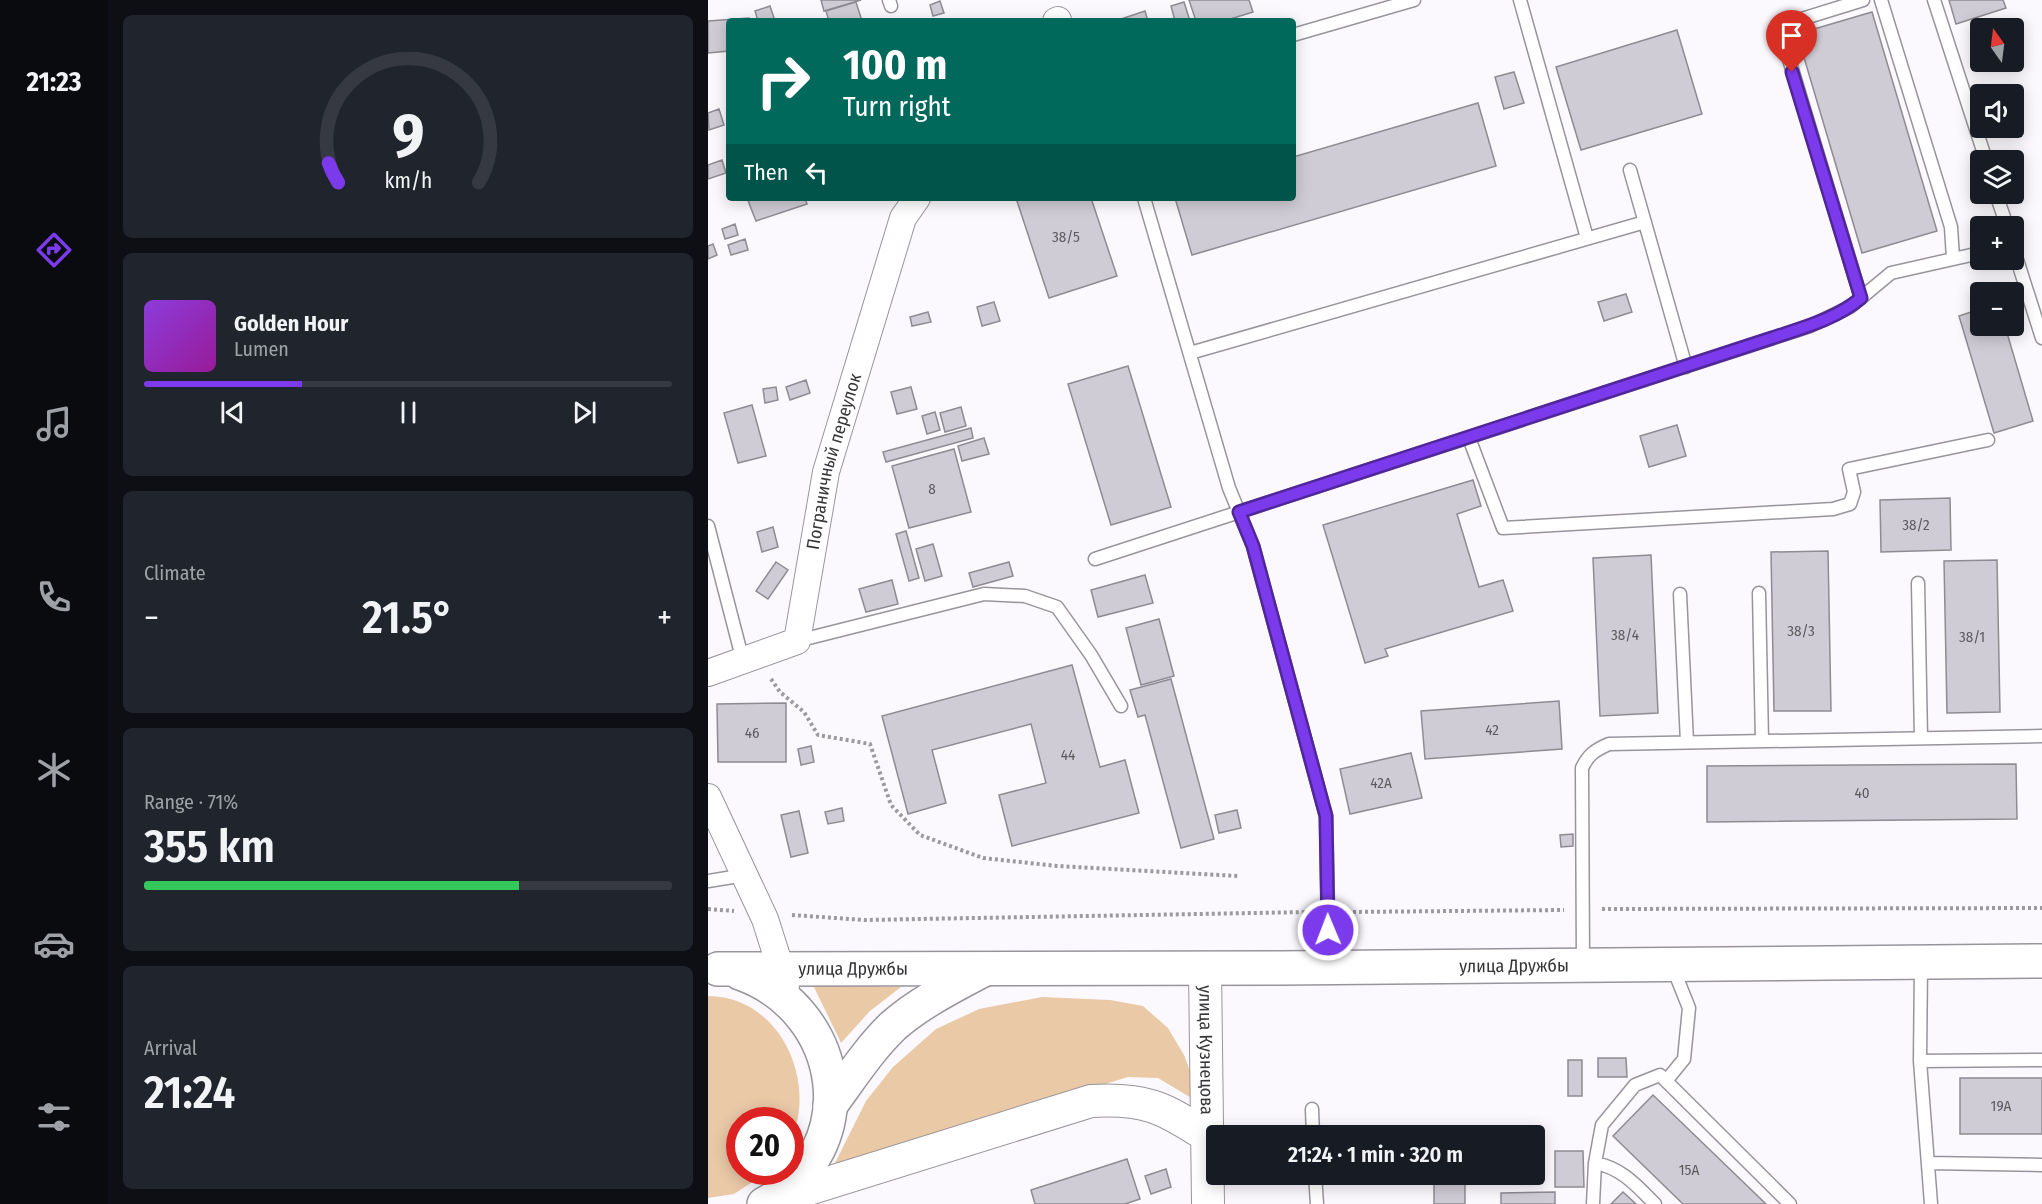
<!DOCTYPE html>
<meta charset="utf-8">
<style>
body{margin:0;font-family:"Fira Sans Condensed",sans-serif;background:#20242c;color:#f1f3f6;height:100vh;display:flex;flex-direction:column;font-size:22px;white-space:nowrap}
*{box-sizing:border-box;margin:0}
p{font-size:20px;color:#9ea1a6}
.icon{flex:none;width:33px;height:33px;fill:none;stroke:currentColor;stroke-width:2;stroke-linecap:round;stroke-linejoin:round}
.map{position:relative;flex:1;overflow:hidden}
.details{display:flex;flex-direction:column;gap:15px;padding:15px;background:#0d0f14;width:600px}
.details>*{flex:none}
.top-card{position:absolute;left:18px;top:18px;width:570px;height:183px;border-radius:6px;box-shadow:0 3px 15px #0003;background:#00695c;color:#fff;overflow:hidden}
.needle{width:39px;rotate:346deg}
.fabs{position:absolute;left:1262px;top:18px;display:grid;gap:12px}
.fabs a{display:grid;place-items:center;width:54px;height:54px;border-radius:6px;background:#171b24;box-shadow:0 3px 15px #0003;font-size:30px}
.speed{position:absolute;left:18px;top:1107px;display:flex;gap:12px;font-size:30px;font-weight:700;text-align:center}
.speed>*{display:grid;place-content:center;width:78px;height:78px;border-radius:50%;background:#171b24;box-shadow:0 3px 15px #0003;line-height:1}
.speed .limit{border:9px solid #d22;background:#fff;color:#111}
.pin{position:absolute;display:grid;place-items:center;width:51px;height:51px;color:#fff;margin:-62px -26px;border-radius:50% 50% 50% 0;rotate:-45deg;box-shadow:0 0 6px #0007}
.pin .icon{rotate:45deg}
.me{position:absolute;width:66px;margin:-33px;rotate:359deg;stroke-linejoin:round;filter:drop-shadow(0 0 4px #0008)}
.turn{display:flex;align-items:center;gap:21px;height:126px;padding:0 18px;font-size:27px}
.turn .icon{width:78px;height:78px;stroke-width:2.5}
.turn b{display:block;font-size:42px;line-height:51px}
.then{display:flex;align-items:center;height:57px;padding:0 18px;background:#0003;gap:12px;font-size:22px}
.big{font-size:45px;font-weight:600;line-height:1.1}
.details .tile{flex:1;display:flex;flex-direction:column;justify-content:center;gap:9px;min-width:0;padding:0 21px;border-radius:9px;background:#20242c}
.details .dial{align-items:center;gap:0}
.dial svg{height:156px;overflow:visible;fill:none;stroke:#363941;stroke-width:7;stroke-linecap:round;text-anchor:middle}
.dial text{fill:#f1f3f6;stroke:none}
.song{display:flex;align-items:center;gap:18px}
.cover{width:72px;height:72px;border-radius:9px;background:linear-gradient(135deg,hsl(270 70% 55%),hsl(300 70% 35%))}
.played{height:6px;border-radius:3px;background:linear-gradient(90deg,#7c3aed 30%,#363941 30%)}
.keys{display:flex;justify-content:space-around;direction:ltr}
.heat{display:flex;justify-content:space-between;align-items:center;font-size:33px;direction:ltr}
.charge{height:9px;border-radius:4px;background:linear-gradient(90deg,#34c759 71%,#363941 0)}
.trip{position:absolute;left:498px;top:1125px;width:339px;height:60px;border-radius:6px;background:#171b24;box-shadow:0 3px 15px #0003;font-weight:600;line-height:60px;text-align:center}
main{display:flex;flex:1;min-height:0}
.tabs{display:flex;flex-direction:column;width:108px;justify-content:space-around;align-items:center;background:#090b0e;color:#9ea1a6}
.tabs .icon{width:42px;height:42px}
.tabs .active{color:#7c3aed}
.tabs b{font-size:27px;color:#f1f3f6}
.map>svg:first-child{display:block}
.green{fill:#eac9a7}
.building{fill:#d0ccd5;stroke:#8f8b93;stroke-width:1.5}
.lines{fill:none;stroke-linecap:round;stroke-linejoin:round}
.service-casing{stroke:#98949c;stroke-width:15}
.minor-casing{stroke:#98949c;stroke-width:28}
.tertiary-casing{stroke:#98949c;stroke-width:34}
.secondary-casing{stroke:#98949c;stroke-width:36}
.path{stroke:#9b9a9e;stroke-width:4;stroke-dasharray:3 3;stroke-linecap:butt}
.service{stroke:#fff;stroke-width:12}
.minor{stroke:#fff;stroke-width:26}
.tertiary{stroke:#fff;stroke-width:32}
.secondary{stroke:#fff;stroke-width:33}
.route-casing{stroke:#51269a;stroke-width:15}
.route{stroke:#7c3aed;stroke-width:10}
.labels{text-anchor:middle;dominant-baseline:central;stroke-width:6;stroke-linejoin:round;paint-order:stroke}
.number-label{font-size:15px;fill:#5c5b5f}
.street-label{font-size:18px;fill:#363538;stroke:#fff}
</style>
<main>
<nav class="tabs">
<b>21:23</b>
<svg class="icon active" aria-label="directions" viewBox="0 0 24 24"><path d="M12 3l9 9-9 9-9-9zM9 14v-3h6M13 9l2 2-2 2"/></svg>
<svg class="icon" aria-label="music" viewBox="0 0 24 24"><path d="M9 18V5l10-2v13"/><circle cx="6" cy="18" r="3"/><circle cx="16" cy="16" r="3"/></svg>
<svg class="icon" aria-label="phone" viewBox="0 0 24 24"><path d="M5 4h4l2 5-3 2q2 4 5 5l2-3 5 2v4C11 20 4 13 5 4z"/></svg>
<svg class="icon" aria-label="climate" viewBox="0 0 24 24"><path d="M12 3v18M4 7l16 10M4 17L20 7"/></svg>
<svg class="icon" aria-label="car" viewBox="0 0 24 24"><path d="M5 17H2v-5l4-1 3-4h7l3 4 3 1v5h-3M9 17h6M6 11h13"/><circle cx="7" cy="17" r="2"/><circle cx="17" cy="17" r="2"/></svg>
<svg class="icon" aria-label="filters" viewBox="0 0 24 24"><path d="M4 7h16M4 17h16"/><circle cx="9" cy="7" r="2"/><circle cx="15" cy="17" r="2"/></svg>
</nav>
<section class="details">
<div class="tile dial"><svg viewBox="0 0 100 80">
<path d="M14 69A42 42 0 1 1 86 69"/>
<path d="M14 69A42 42 0 0 1 9 59" stroke="#7c3aed"/>
<text x="50" y="56" font-size="32" font-weight="700">9</text>
<text x="50" y="72" font-size="11">km/h</text>
</svg></div>
<div class="tile">
<div class="song"><i class="cover"></i><div><b>Golden Hour</b><p>Lumen</p></div></div>
<div class="played"></div>
<div class="keys"><svg class="icon" aria-label="previous" viewBox="0 0 24 24"><path d="M18 5L8 12l10 7zM5 5v14"/></svg><svg class="icon" aria-label="pause" viewBox="0 0 24 24"><path d="M8 5v14M16 5v14"/></svg><svg class="icon" aria-label="next" viewBox="0 0 24 24"><path d="M6 5l10 7-10 7zM19 5v14"/></svg></div>
</div>
<div class="tile"><p>Climate</p>
<div class="heat"><a>−</a><b class="big">21.5°</b><a>+</a></div>
</div>
<div class="tile"><p>Range · 71%</p><b class="big">355 km</b><div class="charge"></div></div>
<div class="tile"><p>Arrival</p><b class="big">21:24</b></div>
</section>
<div class="map">
<svg width="1334" height="1204" viewBox="0 0 1334 1204">
<rect width="100%" height="100%" fill="#fbf9fe"/>
<path class="green" d="M105 985 193 987 162 1011 133 1043Z
M0 996C71 996 110 1080 83 1140L82 1120H32V1172H60L26 1194 0 1198Z
M334 997 402 1000 435 1006 460 1028 476 1055 495 1105 450 1078 420 1077 125 1167 158 1101 185 1067 228 1029 271 1009Z"/>
<path class="building" d="M113 0H153L116 11Z
M481 0H541L545 12 516 21H488Z
M1241 0H1295L1298 8 1248 24Z
M232 1 236 13 225 16 222 5Z
M148 2 154 21H121L118 11Z
M476 2 482 21H467L463 6Z
M62 6 67 21H50L47 11Z
M437 11 440 21H407Z
M1164 12 1229 231 1154 253 1089 34Z
M41 18 42 21H21V51L0 53V21Z
M969 30 994 114 873 150 848 67Z
M806 72 816 103 796 109 787 77Z
M770 103 788 166 484 255 467 198H585V157Z
M11 109 16 125 1 130 0 113Z
M14 160 18 173 0 179V165Z
M39 198H97L99 204 48 221Z
M308 198H383L409 276 341 298Z
M27 224 30 235 17 239 14 229Z
M37 239 40 250 23 255 20 245Z
M5 244 9 255 0 259V246Z
M918 294 924 312 896 321 890 302Z
M286 302 292 321 274 326 269 307Z
M1272 309V326H1297L1325 421 1286 433 1251 316Z
M220 312 223 322 204 326 202 317Z
M420 366 463 507 403 525 360 384Z
M98 380 102 393 82 400 78 387Z
M68 387 70 400 57 403 55 389Z
M203 387 209 409 189 414 183 392Z
M44 405 58 456 30 463 16 413Z
M253 407 258 426 237 432 232 413Z
M227 412 232 430 219 434 214 416Z
M969 425 978 456 941 467 932 436Z
M263 428 265 438 178 462 175 452Z
M276 438 281 454 254 461 250 446Z
M246 449 263 512 201 528 184 466Z
M765 480 773 506 749 514 771 587 795 580 805 611 677 649 680 656 657 663 615 525Z
M1242 498 1243 550 1173 552 1172 500Z
M65 527 70 547 54 552 49 532Z
M198 531 211 578 201 581 188 534Z
M225 544 234 576 217 581 208 549Z
M1120 551 1123 711H1066L1063 552Z
M943 555 950 713 892 716 885 558Z
M1289 560 1292 712 1239 713 1236 561Z
M68 562 80 570 60 599 48 591Z
M301 562 305 576 265 587 261 573Z
M437 575 445 603 390 617 383 590Z
M184 580 190 604 158 612 151 589Z
M451 619 466 676 433 685 418 628Z
M364 665 392 767 417 760 431 813 304 846 291 795 338 783 323 724 224 750 238 803 200 814 174 716Z
M463 679 506 839 473 848 437 715 430 717 422 690Z
M851 701 854 749 717 759 713 711Z
M78 703V762H10L9 704Z
M103 746 106 762 93 765 90 749Z
M703 753 714 798 642 814 632 769Z
M1308 764 1309 819 999 822V766Z
M134 808 136 821 120 824 117 812Z
M529 810 533 828 511 833 507 815Z
M91 811 100 853 83 857 73 815Z
M865 834V846L853 847 852 835Z
M890 1058H918L919 1077H890Z
M860 1060H874V1096H860Z
M1252 1078H1334V1134H1252Z
M945 1095 1058 1204H975L905 1136Z
M847 1151H875L876 1187H847Z
M419 1159 432 1199 417 1204H327L323 1190Z
M458 1169 463 1187 443 1194 437 1176Z
M728 1174H749V1177H728Z
M726 1177H757V1204H726Z
M847 1192V1204H793V1193Z
M915 1192 928 1204H903Z"/>
<g class="lines">
<defs>
<path id="service" d="M181 0 183 6
M812 0 879 238
M1173 0 1243 227 1245 258
M1226 0 1278 160
M585 35 706 0
M922 170 978 367
M1288 194 1299 226
M436 198 521 488 545 546 618 816 621 965
M1305 247 1334 338
M1153 298 1071 26 1155 0
M482 353 937 222
M761 438 795 528 1125 509 1142 504 1146 492 1141 469 1280 440
M0 526 35 661
M387 559 1102 326 1142 307 1183 273 1272 253
M1210 583 1213 738
M1051 593 1054 741
M972 594 979 742
M89 641 276 594 317 596 349 607 383 655 413 706
M0 881 37 875
M875 963 874 768C880 755 887 750 901 744L1334 736
M1213 963 1212 1061 1223 1204
M1212 1061 1334 1060
M958 1081 976 1059 981 1008 965 968
M604 1109 605 1136
M887 1163C914 1168 929 1186 947 1204
M1220 1163 1334 1165
M607 1174 609 1204
M885 1204 887 1163 894 1125 927 1085 952 1075 1082 1204"/>
<g id="minor">
<path d="M348 21 350 20"/>
<path id="s1" d="M0 673 89 641 118 472 195 218 209 198"/>
<path d="M0 797 57 919 78 985"/>
</g>
<g id="tertiary">
<path id="s2" d="M497 968 500 1204"/>
<path d="M62 1201 383 1101C437 1098 455 1107 499 1136"/>
</g>
<g id="secondary">
<path id="s3" d="M10 969 573 968 1334 961"/>
<path d="M32 973C137 1010 158 1149 56 1204"/>
<path d="M122 1106C142 1079 161 1049 185 1026 211 1003 245 986 275 970"/>
</g>
</defs>
<use href="#service" class="service-casing"/>
<use href="#minor" class="minor-casing"/>
<use href="#tertiary" class="tertiary-casing"/>
<use href="#secondary" class="secondary-casing"/>
<path class="path" d="M63 679 72 692 96 712 110 735 162 744 183 805 212 835 275 858 349 866 530 876
M0 909 26 911
M894 909 1334 908
M639 912 856 910
M84 915 156 920 601 912"/>
<use href="#service" class="service"/>
<use href="#minor" class="minor"/>
<use href="#tertiary" class="tertiary"/>
<use href="#secondary" class="secondary"/>
</g>
<g class="lines">
<defs>
<path id="route" d="M620 930 618 816 545 546 531 512 1064 338C1094 328 1128 319 1153 298L1084 72"/>
</defs>
<use href="#route" class="route-casing"/>
<use href="#route" class="route"/>
</g>
<g class="labels">
<g class="number-label">
<text x="358" y="237">38/5</text>
<text x="224" y="489">8</text>
<text x="1208" y="525">38/2</text>
<text x="1093" y="631">38/3</text>
<text x="917" y="635">38/4</text>
<text x="1264" y="637">38/1</text>
<text x="784" y="730">42</text>
<text x="44" y="733">46</text>
<text x="360" y="755">44</text>
<text x="673" y="783">42А</text>
<text x="1154" y="793">40</text>
<text x="1293" y="1106">19А</text>
<text x="981" y="1170">15А</text>
</g>
<g class="street-label">
<text stroke="none"><textPath href="#s1" startOffset="278">Пограничный переулок</textPath></text>
<text stroke="none"><textPath href="#s3" startOffset="796">улица Дружбы</textPath></text>
<text stroke="none"><textPath href="#s3" startOffset="135">улица Дружбы</textPath></text>
<text stroke="none"><textPath href="#s2" startOffset="82">улица Кузнецова</textPath></text>
</g>
</g>
</svg>
<div class="fabs">
<a><svg class="needle" viewBox="-14 -14 28 28"><path d="M0-13l5 13h-10z" fill="#e53935"/><path d="M0 13l5-13h-10z" fill="#9ea1a6"/></svg></a>
<a><svg class="icon" aria-label="sound" viewBox="0 0 24 24"><path d="M4 9h4l5-4v14l-5-4H4zM17 9q2 3 0 6"/></svg></a>
<a><svg class="icon" aria-label="layers" viewBox="0 0 24 24"><path d="M12 4l9 5-9 5-9-5zM3 14l9 5 9-5"/></svg></a>
<a>+</a>
<a>−</a>
</div>
<div class="speed"><div class="limit">20</div></div>
<div class="pin" style="left:1084px;top:72px;background:#d93025"><svg class="icon" aria-label="arrive" viewBox="0 0 24 24"><path d="M6 21V4h12l-3 4 3 4H6"/></svg></div>
<svg class="me" style="left:620px;top:930px" viewBox="-20 -20 40 40"><circle r="17" fill="#7c3aed" stroke="#fff" stroke-width="3"/><path d="M0-11L8 9 0 5-8 9z" fill="#fff"/></svg>
<div class="trip">21:24 · 1 min · 320 m</div>
<div class="top-card">
<div class="turn"><svg class="icon" aria-label="right" viewBox="0 0 24 24"><path d="M7 20v-9h11M14 6l5 5-5 5"/></svg><div><b>100 m</b>Turn right</div></div>
<div class="then">Then<svg class="icon" aria-label="left" viewBox="0 0 24 24"><path d="M17 20v-9H6M10 6l-5 5 5 5"/></svg></div>
</div>
</div>
</main>
